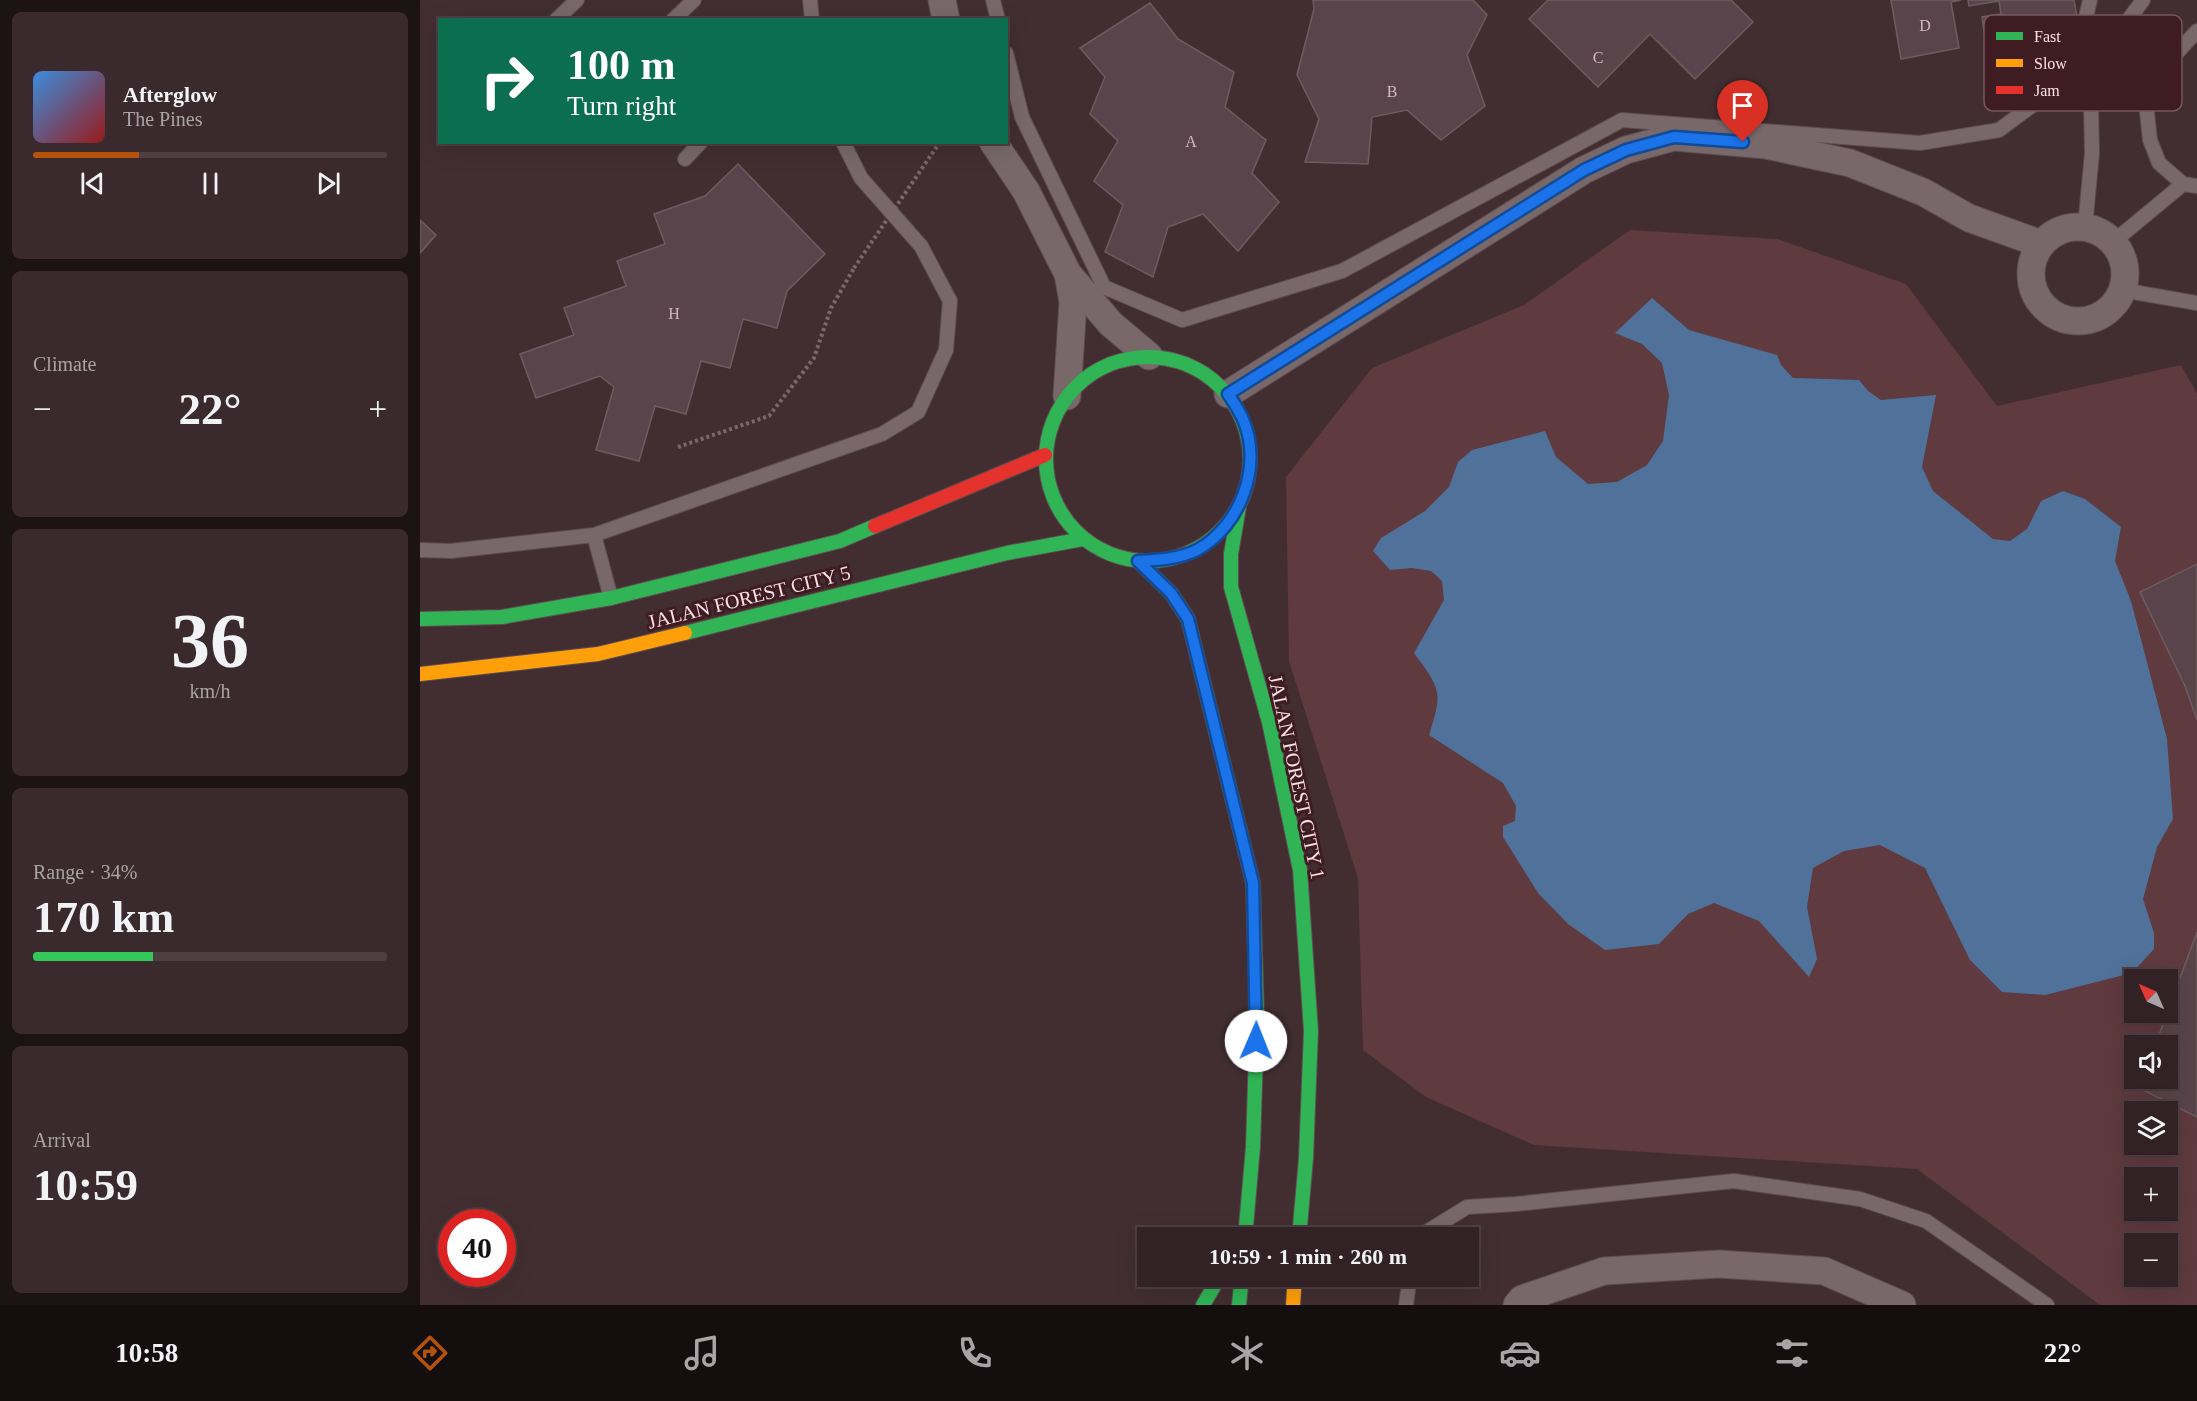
<!DOCTYPE html>
<meta charset="utf-8">
<style>
body{margin:0;font-family:Georgia,serif;background:#3a2a2d;color:#f1f3f6;height:100vh;display:flex;flex-direction:column;font-size:22px;white-space:nowrap}
*{box-sizing:border-box;margin:0}
p{font-size:20px;color:#a8a4a7}
.icon{flex:none;width:33px;height:33px;fill:none;stroke:currentColor;stroke-width:2;stroke-linecap:round;stroke-linejoin:round}
.map{position:relative;flex:1;overflow:hidden}
.drawer{display:flex;flex-direction:column;gap:12px;padding:12px;background:#1c1314;width:420px}
.drawer>*{flex:none}
.banner{position:absolute;left:18px;top:18px;width:570px;height:126px;border-radius:0px;box-shadow:0 6px 24px #0002,0 0 0 2px #4d3f42;background:#0b6e4f;color:#fff;overflow:hidden}
.needle{width:39px;rotate:315deg}
.fabs{position:absolute;left:1704px;top:969px;display:grid;gap:12px}
.fabs a{display:grid;place-items:center;width:54px;height:54px;border-radius:0px;background:#322225;box-shadow:0 6px 24px #0002,0 0 0 2px #4d3f42;font-size:30px}
.speed{position:absolute;left:18px;top:1209px;display:flex;gap:12px;font-size:30px;font-weight:700;text-align:center}
.speed>*{display:grid;place-content:center;width:78px;height:78px;border-radius:50%;background:#322225;box-shadow:0 6px 24px #0002,0 0 0 2px #4d3f42;line-height:1}
.speed .limit{border:9px solid #d22;background:#fff;color:#111}
.pin{position:absolute;display:grid;place-items:center;width:51px;height:51px;color:#fff;margin:-62px -26px;border-radius:50% 50% 50% 0;rotate:-45deg;box-shadow:0 0 6px #0007}
.pin .icon{rotate:45deg}
.me{position:absolute;width:66px;margin:-33px;rotate:1deg;stroke-linejoin:round;filter:drop-shadow(0 0 4px #0008)}
.turn{display:flex;align-items:center;gap:21px;height:126px;padding:0 30px;font-size:27px}
.turn .icon{width:78px;height:78px;stroke-width:2.5}
.turn b{display:block;font-size:42px;line-height:51px}
.big{font-size:45px;font-weight:800;line-height:1.1}
.drawer .tile{flex:1;display:flex;flex-direction:column;justify-content:center;gap:9px;min-width:0;padding:0 21px;border-radius:9px;background:#3a2a2d}
.drawer .dial{align-items:center;gap:0}
.dial b{font-size:78px;line-height:1}
.song{display:flex;align-items:center;gap:18px}
.cover{width:72px;height:72px;border-radius:9px;background:linear-gradient(135deg,hsl(210 70% 55%),hsl(0 70% 35%))}
.played{height:6px;border-radius:3px;background:linear-gradient(90deg,#b45309 30%,#4d3f42 30%)}
.keys{display:flex;justify-content:space-around;direction:ltr}
.heat{display:flex;justify-content:space-between;align-items:center;font-size:33px;direction:ltr}
.charge{height:9px;border-radius:4px;background:linear-gradient(90deg,#34c759 34%,#4d3f42 0)}
.trip{position:absolute;left:717px;top:1227px;width:342px;height:60px;border-radius:0px;background:#322225;box-shadow:0 6px 24px #0002,0 0 0 2px #4d3f42;font-weight:800;line-height:60px;text-align:center}
.dock{display:flex;height:96px;justify-content:space-around;align-items:center;background:#140e0f;color:#a8a4a7}
.dock .icon{width:42px;height:42px}
.dock .active{color:#b45309}
.dock b{font-size:27px;color:#f1f3f6}
main{display:flex;flex:1;min-height:0}
.map>svg:first-child{display:block}
.green{fill:#5f3a3f;fill-rule:evenodd}
.water{fill:#50729a}
.building{fill:#59444b;stroke:#6c5c60;stroke-width:1.5}
.lines{fill:none;stroke-linecap:round;stroke-linejoin:round}
.lane-casing{stroke:#5e4c4e;stroke-width:16}
.street-casing{stroke:#5e4c4e;stroke-width:29}
.fast-casing{stroke:#5e4c4e;stroke-width:16}
.slow-casing{stroke:#5e4c4e;stroke-width:16}
.jam-casing{stroke:#5e4c4e;stroke-width:16}
.path{stroke:#78696b;stroke-width:4;stroke-dasharray:3 3;stroke-linecap:butt}
.lane{stroke:#78686a;stroke-width:14}
.street{stroke:#78686a;stroke-width:27}
.fast{stroke:#30b455;stroke-width:14}
.slow{stroke:#ff9f0a;stroke-width:14}
.jam{stroke:#e5322d;stroke-width:14}
.path-bridge{stroke:#78696b;stroke-width:4;stroke-dasharray:3 3;stroke-linecap:butt}
.route-casing{stroke:#114b97;stroke-width:15}
.route{stroke:#1a73e8;stroke-width:10}
.labels{text-anchor:middle;dominant-baseline:central;stroke-width:6;stroke-linejoin:round;paint-order:stroke}
.number-label{font-size:16px;fill:#d2babe}
.street-label{font-size:20px;fill:#fbe2e4;stroke:#3f1c21}
.key{fill:#3f1c21;stroke:#77575c;stroke-width:1.5}
.key-label{font-size:16px;fill:#fbe2e4}
</style>
<main>
<section class="drawer">
<div class="tile">
<div class="song"><i class="cover"></i><div><b>Afterglow</b><p>The Pines</p></div></div>
<div class="played"></div>
<div class="keys"><svg class="icon" aria-label="previous" viewBox="0 0 24 24"><path d="M18 5L8 12l10 7zM5 5v14"/></svg><svg class="icon" aria-label="pause" viewBox="0 0 24 24"><path d="M8 5v14M16 5v14"/></svg><svg class="icon" aria-label="next" viewBox="0 0 24 24"><path d="M6 5l10 7-10 7zM19 5v14"/></svg></div>
</div>
<div class="tile"><p>Climate</p>
<div class="heat"><a>−</a><b class="big">22°</b><a>+</a></div>
</div>
<div class="tile dial"><b>36</b><p>km/h</p></div>
<div class="tile"><p>Range · 34%</p><b class="big">170 km</b><div class="charge"></div></div>
<div class="tile"><p>Arrival</p><b class="big">10:59</b></div>
</section>
<div class="map">
<svg width="1777" height="1305" viewBox="0 0 1777 1305">
<rect width="100%" height="100%" fill="#422e31"/>
<path class="green" d="M1210 230 1357 239 1486 284 1577 406 1761 365 1777 394V1305H1680L1497 1169 1114 1145 1006 1097 943 1050 938 878 869 661 866 477 952 368 1104 305ZM1714 980H1748V1012H1714ZM1714 1046H1748V1078H1714ZM1714 1112H1748V1144H1714ZM1714 1178H1748V1210H1714ZM1714 1244H1748V1276H1714Z"/>
<path class="water" d="M1232 298 1269 330 1357 355 1361 365 1373 378 1439 380 1448 391 1461 400 1516 395 1502 467 1513 491 1573 539 1590 541 1607 529 1621 501 1643 491 1665 499 1701 527 1695 561 1711 601 1747 739 1753 819 1737 847 1723 899 1734 933V949L1712 973 1625 995 1582 992 1550 960 1505 868 1460 845 1424 851 1393 868 1387 907 1397 959 1389 977 1339 921 1294 903 1268 914 1239 944 1185 950 1148 924 1118 893 1083 837V826L1095 821 1096 806 1083 783 1009 735C1023 691 1021 690 994 653L1024 600 1022 581 1011 571 992 568 970 570 953 551 961 538 1005 511 1029 487 1038 462 1052 450 1125 431 1136 457 1168 484 1197 482 1227 465 1243 441 1249 395 1242 363 1222 344 1195 333Z"/>
<path class="building" d="M893 0H1053L1067 15 1047 55 1065 106 1021 140 987 110 952 117 948 164 885 162 899 119 877 75 894 9Z
M1128 0H1311L1333 22 1275 79 1230 34 1178 87 1109 19Z
M1471 0H1541L1531 2 1539 48 1481 59Z
M1548 0H1654L1660 34 1616 42 1618 48 1585 54 1583 48 1567 51 1562 17 1581 14 1579 1 1549 6Z
M730 3 758 39 814 72 805 107 846 140 832 173 859 202 818 251 783 214 748 227 733 277 685 252 703 205 674 181 698 141 670 114 685 77 660 48Z
M318 164 405 254 367 291 357 328 323 319 310 368 281 361 266 414 235 406 219 461 176 450 194 387 180 376 116 398 100 354 154 335 144 308 206 286 197 261 245 244 234 214 285 196Z
M0 220 16 235 0 253Z
M1777 564V720L1765 686 1720 592Z
M1777 932V1117L1719 1088 1723 1078H1748V1046H1735Z"/>
<g class="lines">
<defs>
<path id="lane" d="M390 0 392 20
M573 0 578 20
M136 20 157 0
M253 20 274 0
M1777 31 1740 71 1726 103 1730 140 1739 163 1763 184 1777 186
M586 53 602 117 684 287 762 320 922 271 1202 120 1500 143 1579 130 1618 101 1647 73 1664 26 1670 0
M265 159 281 142
M1665 227 1672 153 1671 106 1679 69 1695 38 1723 0
M1693 242 1763 184
M1702 290 1777 303
M174 535 191 598
M0 550 31 551 174 535 462 434 498 412 526 350 530 301 501 246 441 178 423 142
M1005 1238 1008 1231 1047 1207 1096 1204 1314 1181 1440 1199 1506 1221 1627 1305
M986 1305 990 1276"/>
<path id="street" d="M522 0 526 20
M573 142 606 191 648 274 691 324 729 356
M1611 274a47 47 0 1 1 94 0a47 47 0 1 1-94 0Z
M808 394 1164 170 1206 150 1254 137 1346 145 1430 163 1503 192 1549 218 1621 244
M647 396 653 302 648 274
M1097 1305 1102 1299 1184 1271 1299 1264 1404 1271 1482 1305"/>
<path id="fast" d="M626 459a102 102 0 1 1 204 0a102 102 0 1 1-204 0Z
M819 507 811 554V587L849 722 880 870 891 1031 886 1158 879 1238
M718 561 751 593 768 619 833 883 837 1020 833 1147 825 1238
M0 619 82 617 191 598 420 541 455 526
M265 633 587 553 663 539
M783 1305 800 1276
M819 1305 822 1276"/>
<path id="slow" d="M0 674 178 654 265 633
M873 1305 875 1276"/>
<path id="jam" d="M455 526 625 455"/>
</defs>
<use href="#lane" class="lane-casing"/>
<use href="#street" class="street-casing"/>
<use href="#fast" class="fast-casing"/>
<use href="#slow" class="slow-casing"/>
<use href="#jam" class="jam-casing"/>
<path class="path" d="M258 447 349 416 394 358 411 308 434 268"/>
<use href="#lane" class="lane"/>
<use href="#street" class="street"/>
<use href="#fast" class="fast"/>
<use href="#slow" class="slow"/>
<use href="#jam" class="jam"/>
<path class="path-bridge" d="M434 268 520 142"/>
</g>
<g class="lines">
<defs>
<path id="route" d="M836 1041 833 883 768 619 751 593 718 561C738 560 759 559 777 550 821 526 844 464 822 417 818 409 813 401 808 394L1164 170 1206 150 1254 137 1323 142"/>
</defs>
<use href="#route" class="route-casing"/>
<use href="#route" class="route"/>
</g>
<g class="labels">
<g class="number-label">
<text x="1505" y="25">D</text>
<text x="1178" y="57">C</text>
<text x="972" y="91">B</text>
<text x="771" y="141">A</text>
<text x="254" y="313">H</text>
</g>
<g class="street-label">
<text transform="translate(329 597) rotate(-14)">JALAN FOREST CITY 5</text>
<text transform="translate(877 777) rotate(78)">JALAN FOREST CITY 1</text>
</g>
</g>
<rect x="1564" y="15" width="198" height="96" rx="9" class="key"/>
<rect x="1576" y="32" width="27" height="8" fill="#30b455"/>
<rect x="1576" y="59" width="27" height="8" fill="#ff9f0a"/>
<rect x="1576" y="86" width="27" height="8" fill="#e5322d"/>
<g class="key-label">
<text x="1614" y="42">Fast</text>
<text x="1614" y="69">Slow</text>
<text x="1614" y="96">Jam</text>
</g>
</svg>
<div class="fabs">
<a><svg class="needle" viewBox="-14 -14 28 28"><path d="M0-13l5 13h-10z" fill="#e53935"/><path d="M0 13l5-13h-10z" fill="#a8a4a7"/></svg></a>
<a><svg class="icon" aria-label="sound" viewBox="0 0 24 24"><path d="M4 9h4l5-4v14l-5-4H4zM17 9q2 3 0 6"/></svg></a>
<a><svg class="icon" aria-label="layers" viewBox="0 0 24 24"><path d="M12 4l9 5-9 5-9-5zM3 14l9 5 9-5"/></svg></a>
<a>+</a>
<a>−</a>
</div>
<div class="speed"><div class="limit">40</div></div>
<div class="pin" style="left:1323px;top:142px;background:#d93025"><svg class="icon" aria-label="arrive" viewBox="0 0 24 24"><path d="M6 21V4h12l-3 4 3 4H6"/></svg></div>
<svg class="me" style="left:836px;top:1041px" viewBox="-20 -20 40 40"><circle r="19" fill="#fff"/><path d="M0-13L10 11 0 6-10 11z" fill="#1a73e8"/></svg>
<div class="trip">10:59 · 1 min · 260 m</div>
<div class="banner">
<div class="turn"><svg class="icon" aria-label="right" viewBox="0 0 24 24"><path d="M7 20v-9h11M14 6l5 5-5 5"/></svg><div><b>100 m</b>Turn right</div></div>
</div>
</div>
</main>
<nav class="dock">
<b>10:58</b>
<svg class="icon active" aria-label="directions" viewBox="0 0 24 24"><path d="M12 3l9 9-9 9-9-9zM9 14v-3h6M13 9l2 2-2 2"/></svg>
<svg class="icon" aria-label="music" viewBox="0 0 24 24"><path d="M9 18V5l10-2v13"/><circle cx="6" cy="18" r="3"/><circle cx="16" cy="16" r="3"/></svg>
<svg class="icon" aria-label="phone" viewBox="0 0 24 24"><path d="M5 4h4l2 5-3 2q2 4 5 5l2-3 5 2v4C11 20 4 13 5 4z"/></svg>
<svg class="icon" aria-label="climate" viewBox="0 0 24 24"><path d="M12 3v18M4 7l16 10M4 17L20 7"/></svg>
<svg class="icon" aria-label="car" viewBox="0 0 24 24"><path d="M5 17H2v-5l4-1 3-4h7l3 4 3 1v5h-3M9 17h6M6 11h13"/><circle cx="7" cy="17" r="2"/><circle cx="17" cy="17" r="2"/></svg>
<svg class="icon" aria-label="filters" viewBox="0 0 24 24"><path d="M4 7h16M4 17h16"/><circle cx="9" cy="7" r="2"/><circle cx="15" cy="17" r="2"/></svg>
<b>22°</b>
</nav>
